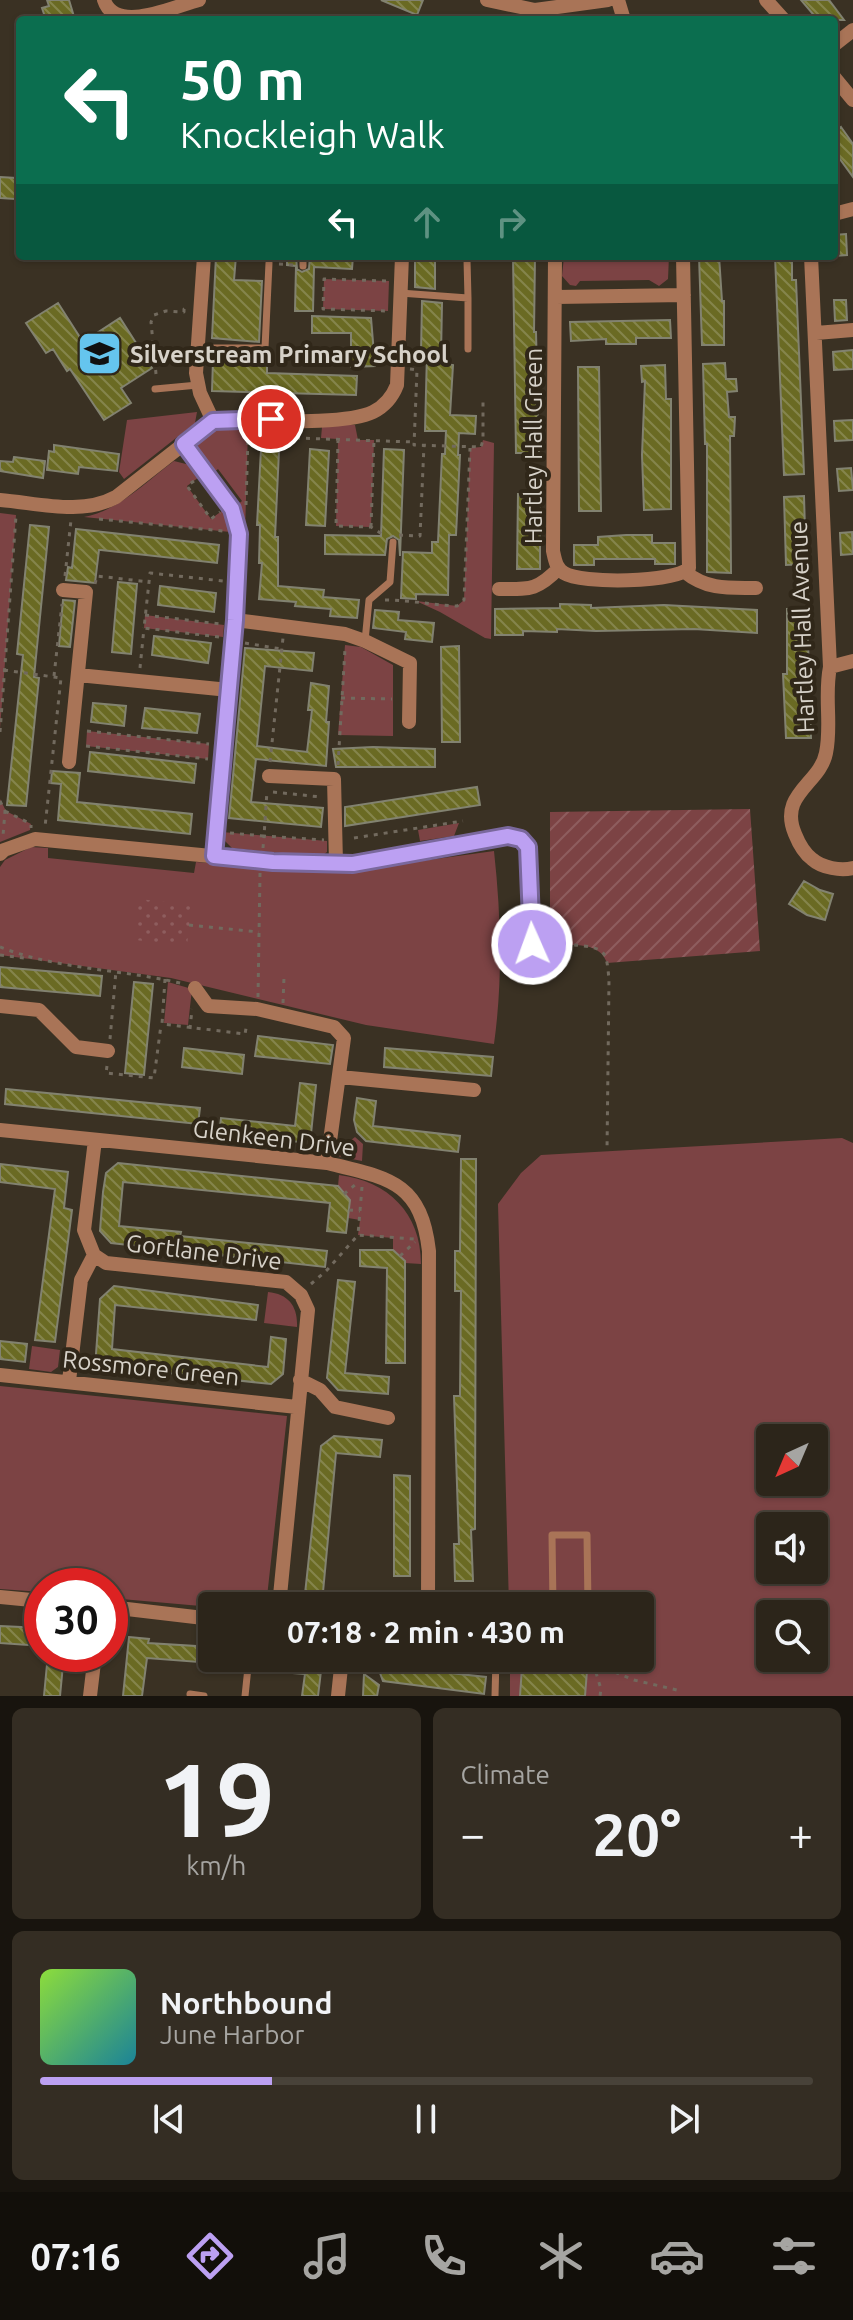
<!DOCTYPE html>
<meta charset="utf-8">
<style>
body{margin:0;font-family:Ubuntu,sans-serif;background:#342d23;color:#f1f3f6;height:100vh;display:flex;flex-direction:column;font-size:30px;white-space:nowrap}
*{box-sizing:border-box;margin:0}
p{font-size:26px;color:#a6a5a2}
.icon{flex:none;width:44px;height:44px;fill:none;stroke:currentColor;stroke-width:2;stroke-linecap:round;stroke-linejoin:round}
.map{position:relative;height:1696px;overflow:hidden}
.panel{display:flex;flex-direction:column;gap:12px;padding:12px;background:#18140e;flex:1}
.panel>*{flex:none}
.banner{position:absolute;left:16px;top:16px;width:822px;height:244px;border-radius:8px;box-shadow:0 2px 6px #0004,0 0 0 2px #484239;background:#0b6e4f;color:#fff;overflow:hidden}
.needle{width:52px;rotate:224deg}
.fabs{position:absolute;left:756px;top:1424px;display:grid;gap:16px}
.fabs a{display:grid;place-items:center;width:72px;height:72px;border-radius:8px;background:#2c251a;box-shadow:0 2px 6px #0004,0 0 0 2px #484239;font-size:40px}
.speed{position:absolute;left:24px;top:1568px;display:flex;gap:16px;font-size:40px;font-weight:700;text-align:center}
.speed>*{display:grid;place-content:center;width:104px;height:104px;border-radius:50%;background:#2c251a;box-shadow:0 2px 6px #0004,0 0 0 2px #484239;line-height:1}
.speed .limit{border:12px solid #d22;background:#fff;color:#111}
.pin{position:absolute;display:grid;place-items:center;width:68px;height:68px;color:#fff;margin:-34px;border:4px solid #fff;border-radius:50%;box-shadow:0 2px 8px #0007}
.me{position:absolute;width:88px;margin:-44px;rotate:358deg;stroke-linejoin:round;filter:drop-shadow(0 0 6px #0008)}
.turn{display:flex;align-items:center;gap:28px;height:168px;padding:0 32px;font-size:36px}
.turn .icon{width:104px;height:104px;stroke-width:2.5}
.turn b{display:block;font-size:56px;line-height:68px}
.lanes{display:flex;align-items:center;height:76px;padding:0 32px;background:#0003;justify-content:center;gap:40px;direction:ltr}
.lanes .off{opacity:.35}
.big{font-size:60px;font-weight:700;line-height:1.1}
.panel .card{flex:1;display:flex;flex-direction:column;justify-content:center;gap:12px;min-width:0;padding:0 28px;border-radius:12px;background:#342d23}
.panel .dial{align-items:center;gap:0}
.dial b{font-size:104px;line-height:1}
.song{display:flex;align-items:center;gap:24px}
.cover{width:96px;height:96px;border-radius:12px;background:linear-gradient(135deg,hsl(90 70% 55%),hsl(190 70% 35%))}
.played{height:8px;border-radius:4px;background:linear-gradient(90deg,#bca0f2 30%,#484239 30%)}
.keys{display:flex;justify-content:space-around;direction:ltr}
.heat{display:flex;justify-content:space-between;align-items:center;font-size:44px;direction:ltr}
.panel .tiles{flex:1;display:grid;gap:12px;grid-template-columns:1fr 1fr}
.card:last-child{grid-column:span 2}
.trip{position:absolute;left:198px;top:1592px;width:456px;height:80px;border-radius:8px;background:#2c251a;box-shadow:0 2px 6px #0004,0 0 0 2px #484239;font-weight:700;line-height:80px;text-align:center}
.menu{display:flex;height:128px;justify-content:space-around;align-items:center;background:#120f0a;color:#a6a5a2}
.menu .icon{width:56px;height:56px}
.menu .current{color:#bca0f2}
.menu b{font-size:36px;color:#f1f3f6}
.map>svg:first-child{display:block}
.grass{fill:#7c4344;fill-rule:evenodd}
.park{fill:url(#park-dots)}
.garden{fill:url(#garden-furrows)}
.building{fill:url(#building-back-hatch);stroke:#828270;stroke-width:2}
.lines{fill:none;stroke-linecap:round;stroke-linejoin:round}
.path{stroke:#726a5e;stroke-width:3;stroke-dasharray:4 6;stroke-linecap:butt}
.service{stroke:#a97457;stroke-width:7}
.minor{stroke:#a97457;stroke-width:14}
.route-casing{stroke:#7a689d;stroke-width:20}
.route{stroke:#bca0f2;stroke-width:14}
.labels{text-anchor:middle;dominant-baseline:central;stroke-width:8;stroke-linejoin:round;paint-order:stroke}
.poi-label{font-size:24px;font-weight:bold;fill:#d7d2c9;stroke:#302719;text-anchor:start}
.street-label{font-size:24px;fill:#d7d2c9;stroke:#302719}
</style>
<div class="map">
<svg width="853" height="1696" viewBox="0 0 853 1696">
<defs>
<pattern id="park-dots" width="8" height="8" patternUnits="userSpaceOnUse" patternTransform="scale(2)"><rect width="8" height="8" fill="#7c4344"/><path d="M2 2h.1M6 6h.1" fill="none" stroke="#8e5d5e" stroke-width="1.8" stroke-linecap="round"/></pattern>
<pattern id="garden-furrows" width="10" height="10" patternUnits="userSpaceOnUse" patternTransform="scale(2)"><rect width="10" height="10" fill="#7c4344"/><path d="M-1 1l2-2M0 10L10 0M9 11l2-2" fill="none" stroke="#8e5d5e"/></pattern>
<pattern id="building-back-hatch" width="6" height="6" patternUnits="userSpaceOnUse" patternTransform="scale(2)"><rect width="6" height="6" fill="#6a6a23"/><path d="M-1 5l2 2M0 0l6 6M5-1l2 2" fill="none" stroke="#85854c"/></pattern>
</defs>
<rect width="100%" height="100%" fill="#3a3123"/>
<path class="grass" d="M564 256H669L668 279 659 286 649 280 580 281 576 286 570 285 562 276Z
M324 279 389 281 388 311 323 309Z
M197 412 195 423 124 479 119 472 127 420Z
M325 424 355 425 358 440H374L371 527 336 526 338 439 321 438 322 427Z
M248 430 245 533 236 506 242 501 218 469 212 474 197 451C200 425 228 430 248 430Z
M483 440 494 443 491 639 485 638 440 612 416 601 457 606 464 600 470 448 481 447Z
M174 461 190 465 199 477 187 486 211 519 223 510 229 520 230 532 84 517C118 511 147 481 174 461Z
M0 513 16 515 0 729Z
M145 615 224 625 223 637 144 628Z
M345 645 361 647 393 665V736L338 735Z
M87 731 209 744 208 759 86 746Z
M0 799 6 811 31 824 30 830 0 842Z
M459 823 454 836 420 841 418 830Z
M222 832 327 841V852L320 857 232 848 223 839Z
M31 847 48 848V858L194 873 196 862 334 873 494 851C501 915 503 979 494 1044L366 1025 171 978 0 955V867L5 860Z
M168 982 192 989 188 1025 164 1023Z
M355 1137 363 1144 362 1161 337 1156V1151Z
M842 1138 853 1143V1696H510V1658H640V1606H509L498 1204 521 1173 541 1155ZM770 1438H814V1482H770ZM770 1526H814V1570H770ZM770 1614H814V1658H770Z
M339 1175C388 1181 421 1213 421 1264L405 1263 393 1250V1238L358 1235 360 1220 348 1218 338 1186Z
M268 1292C289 1294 298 1307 297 1327L264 1323Z
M32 1346 60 1350 58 1367 51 1372 29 1369Z
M0 1386 287 1416 266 1606 212 1607 110 1598V1586H42V1592L0 1589Z"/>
<path class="park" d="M139 899 191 905 187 946 135 940Z"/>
<path class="garden" d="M750 809 760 951 607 963C599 940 571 946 550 945V812Z"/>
<path class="building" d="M47 0H69L75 20H46L42 8 49 6Z
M381 0H423L417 15Z
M801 0H829L844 20H818Z
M841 127 853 144V177L834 151V132Z
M0 177 16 178 15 199 0 198Z
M846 234 847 255 834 256V235Z
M216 256H236L234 280 262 281 259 342 212 338Z
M287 256H296L297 269 302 272 309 269 310 256H353L352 269 314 267 313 311H295L296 266 287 265Z
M415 256H435V289L415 287Z
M513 256H535L534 332H536L539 453H516Z
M699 256H719L722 301H724V345H702Z
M775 256H792V280H796L804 474 784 475Z
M834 300H846L847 320 835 321Z
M422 301 442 303 441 356 446 357V364L453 365 450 415 476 416 475 434 459 433 458 455H460L456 535H449L448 595 416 594V599L401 598 403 552 432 553V542H438L442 454H445L446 431H425L427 353H421Z
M58 303 83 342 120 318 152 368 121 388 131 403 104 420 70 369 67 371 53 349 46 353 26 323Z
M312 316 371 318 375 366 351 367V333H312Z
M670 320 671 338H636V344H606V339L571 341 570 322Z
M853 350V369L834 370 833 352Z
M244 354H261V357L267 358V373L357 376 356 395 212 391 213 360 244 361Z
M725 363 726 379H736L737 391 727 392 729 417H735L734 436H730L731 573 707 572V444H705L703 364Z
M665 365 666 399H671V509L644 510 642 455 645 381 642 382 641 366Z
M578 367H599L601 511H579Z
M853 420V440L835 441 834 421Z
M54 445 119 454 117 471 79 467 78 474 47 470 49 451 54 452Z
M261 449 279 451 275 537H278V586L324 590 323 597 359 600 357 618 330 616 331 609 295 606 296 602 259 599 262 563H259L260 525H257Z
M310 449 329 451 325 526 306 525Z
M384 449 404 450 400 556 399 540 393 536 387 539 385 555 325 554V535L381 536Z
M14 457 45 461 43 478 0 471V461L13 462Z
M851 468 853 490 839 491 837 469Z
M518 494H540V569H517Z
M804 496 806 564 786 565 784 497Z
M30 525 49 527 34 677 39 678 26 806 7 805 23 655 17 654Z
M76 529 219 545 217 563 101 550H99L95 583 66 580 68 567 72 568Z
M852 532 853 554 841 555 840 533Z
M626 535H652V543H675V564H655V559H594V565H574V545H598V537Z
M118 582 137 584 131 654 112 652Z
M160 586 216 593 214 612 158 605Z
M63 600 75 601 70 647 59 646Z
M560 604 591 605V608L664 605 757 610V633L694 629 596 631 557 629V632L523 631V635H495V609L560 608Z
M807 608 811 738H786L783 674H787V609Z
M375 610 399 612 398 620 434 623 432 642 405 639 406 632 373 628Z
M154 636 211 643 208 663 152 655Z
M459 646 460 742H442L441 647Z
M245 648 314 653 312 671 265 666 257 746 307 752 312 710H308L311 683 329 686 326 722H329L326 766 256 759 251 802 323 808 321 827 229 818Z
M93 703 126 706 124 726 91 722Z
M145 708 200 714 197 733 142 728Z
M373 747 435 749V767H336L333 749Z
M90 752 196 764 194 783 88 771Z
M52 771 80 773 77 802 192 814 190 834 58 820 61 784 51 783Z
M477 787 480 805 345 826V807Z
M804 881 820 890 833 894 825 920 807 915 789 904Z
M0 967 102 976 100 996 0 987Z
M134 982 153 984 144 1075 125 1073Z
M258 1036 333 1045 330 1064 255 1056Z
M184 1048 244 1055 242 1074 182 1067Z
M385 1048 493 1057 491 1076 384 1067Z
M300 1083 316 1085 311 1134 300 1142 219 1134 221 1118 295 1126Z
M6 1089 200 1108 198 1124 5 1104Z
M357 1098 376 1101 373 1126 460 1136 458 1152 366 1141 357 1132 354 1120Z
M461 1159H476L475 1529 471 1530 473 1581H455L454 1544H459L454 1396H460L461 1291H455V1251H460Z
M118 1163 338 1186 350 1200 346 1233 327 1231 330 1203 123 1182 119 1226 181 1232 180 1236 327 1251 325 1267 111 1243 100 1231 103 1192 106 1173Z
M0 1164 68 1172 64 1208 72 1210 55 1342 35 1340 55 1189 0 1182Z
M360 1250H393L405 1261V1363H386L387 1268 360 1266Z
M338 1280 355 1282 345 1373 389 1377 388 1394 338 1390 327 1378Z
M114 1286 258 1305 256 1320 115 1305 112 1349 268 1367 271 1337 286 1339 283 1374 271 1384 105 1366 96 1354 100 1299Z
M0 1341 27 1344 25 1362 0 1359Z
M334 1436 382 1440 380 1457 336 1453 323 1592 385 1598 384 1606H315L305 1594 321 1446Z
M394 1475 410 1476V1576H394Z
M0 1626 42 1628V1646L0 1643Z
M129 1637 149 1639 148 1643 212 1647V1663L147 1658 142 1696H123Z
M48 1654H64L60 1696H44Z
M255 1658H311L321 1671 318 1696H302L305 1674 254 1670Z
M377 1665 486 1677 484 1694 383 1681Z
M522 1667 587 1671 585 1696H520Z
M364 1674 379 1685 377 1696H363Z"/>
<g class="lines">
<path class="path" d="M595 256 607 260 616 256
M279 264 295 265
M386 281 324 279 323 309 388 311
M410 369 417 370 414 445 481 447 483 440V401
M156 374 151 322 154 315 166 311 184 312V309L188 307
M266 437 414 442
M338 439 336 526 371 527 385 536
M194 481 187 486 211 519 220 512
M246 505 248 436H251
M99 519 223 531
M371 527 374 440
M399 535 420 536 424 445
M65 576 71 520
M95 584 97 576 149 582
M385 600C410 600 432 605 457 606L464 600 470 448
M145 615 220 624
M219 637 144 628 150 573 223 581
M245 643 281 649
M140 668 144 628
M4 670 61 678 45 827
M54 676 62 604
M341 698 392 699
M87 731 209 744
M0 732 16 516
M86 746 208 759
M270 762 283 638
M338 765 345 649
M273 792 321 797
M0 801 5 811 3 836
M5 811 31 824V828
M230 833 264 836 267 791
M354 838 463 821
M263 848 264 836 324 840
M189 925 259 932
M544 944C557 945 596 943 603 953 608 959 608 972 609 979L607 1151
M0 947C58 970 123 969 184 984
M0 955 24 958
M165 979 162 1024 245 1034 247 1023
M258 997 260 873
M283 1003 284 977
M190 1029 192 1009
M110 1039 116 971
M107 1066 106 1073 154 1078 161 1025
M362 1187 358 1235 414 1239
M344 1194 356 1184
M349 1210 360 1211
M400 1256 415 1242
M311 1284 327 1270 358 1235
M590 1658 593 1663 634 1680 677 1690
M593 1663 601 1689 600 1696"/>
<path class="service" d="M467 260 468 298
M303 266V256
M400 293 468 298V349
M197 348H265L269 263
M155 389 198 385
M365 641 369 600 390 582 393 542
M553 1606 552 1535H587L588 1606
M190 1694 204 1696
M245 1696 249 1658
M495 1696 496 1658"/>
<path class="minor" d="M104 0C115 35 175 6 199 0
M487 0 535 10 608 0
M618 0 624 20
M766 0 784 20
M834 45 853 30
M834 77 853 100
M834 214 853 209
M204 256 196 373 200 393 213 421
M555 256 553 551C555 560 556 568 564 573 581 584 675 583 689 568L683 256
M811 256 830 667C824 696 832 725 826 753 820 784 778 794 795 834 799 844 804 853 812 859 822 868 841 871 853 868
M556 297 684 295
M816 333 853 330
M213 421C249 420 345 426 373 412 385 406 392 398 397 385L402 256
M184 444 232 509 239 534 235 620 214 856
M0 500C38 503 81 516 116 497L213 421
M685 572C707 590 729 588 756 588
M499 589C529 589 537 591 559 568
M63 590 86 592 69 762
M235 620 345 634 365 641 410 663 409 722
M830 667 853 661
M78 675 229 690
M269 776 334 779 336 863
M0 854 4 850 35 839 273 862 353 864 508 836 521 839 528 847 532 944
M195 988 208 1006 257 1009 334 1027 344 1038 327 1163
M0 1006 39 1010 76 1047 108 1051
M340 1077 474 1090
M0 1130 327 1163C388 1178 421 1181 429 1251L428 1606
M95 1140 84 1230 94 1255 106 1263 286 1282 301 1295 308 1310 279 1606
M0 1375 297 1407
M300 1380 320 1390 335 1407 388 1418
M69 1381 81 1280 94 1255
M0 1597 42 1601
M110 1607 212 1619
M90 1696 95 1654
M338 1696 342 1658"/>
</g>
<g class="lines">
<defs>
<path id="route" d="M271 419 213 421 184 444 232 509 239 534 235 620 214 856 273 862 353 864 508 836 521 839 528 847 532 944"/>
</defs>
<use href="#route" class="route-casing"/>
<use href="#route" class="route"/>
</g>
<defs>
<symbol id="school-square" viewBox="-11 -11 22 22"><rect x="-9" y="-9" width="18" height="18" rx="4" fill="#65c5ee" stroke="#302719"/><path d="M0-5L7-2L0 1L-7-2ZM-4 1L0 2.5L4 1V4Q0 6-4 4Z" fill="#111"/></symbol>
</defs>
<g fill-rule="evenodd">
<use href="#school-square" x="74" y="328" width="51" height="51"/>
</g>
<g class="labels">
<g class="poi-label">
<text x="130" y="354">Silverstream Primary School</text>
</g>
<g class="street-label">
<text transform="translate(533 446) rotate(-90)">Hartley Hall Green</text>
<text transform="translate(802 627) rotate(-92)">Hartley Hall Avenue</text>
<text transform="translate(274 1138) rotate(7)">Glenkeen Drive</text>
<text transform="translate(204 1252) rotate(7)">Gortlane Drive</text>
<text transform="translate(151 1368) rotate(6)">Rossmore Green</text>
</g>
</g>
</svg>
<div class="fabs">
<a><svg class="needle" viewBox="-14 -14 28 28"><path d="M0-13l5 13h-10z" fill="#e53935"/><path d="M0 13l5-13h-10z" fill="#a6a5a2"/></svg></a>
<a><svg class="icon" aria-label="sound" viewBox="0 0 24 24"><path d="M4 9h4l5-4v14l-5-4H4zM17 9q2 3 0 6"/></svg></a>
<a><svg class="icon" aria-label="search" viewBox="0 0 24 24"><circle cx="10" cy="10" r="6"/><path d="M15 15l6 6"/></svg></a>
</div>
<div class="speed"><div class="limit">30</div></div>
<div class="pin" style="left:271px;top:419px;background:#d93025"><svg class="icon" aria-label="arrive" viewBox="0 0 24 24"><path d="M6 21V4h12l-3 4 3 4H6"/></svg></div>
<svg class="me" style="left:532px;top:944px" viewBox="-20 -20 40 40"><circle r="17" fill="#bca0f2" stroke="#fff" stroke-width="3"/><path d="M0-11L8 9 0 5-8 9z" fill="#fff"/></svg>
<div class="trip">07:18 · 2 min · 430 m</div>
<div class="banner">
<div class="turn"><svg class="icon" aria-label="left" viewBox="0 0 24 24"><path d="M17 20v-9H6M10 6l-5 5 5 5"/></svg><div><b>50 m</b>Knockleigh Walk</div></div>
<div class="lanes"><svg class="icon" aria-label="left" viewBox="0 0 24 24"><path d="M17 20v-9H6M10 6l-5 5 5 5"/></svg><svg class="icon off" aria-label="ahead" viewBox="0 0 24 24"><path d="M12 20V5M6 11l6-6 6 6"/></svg><svg class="icon off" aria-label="right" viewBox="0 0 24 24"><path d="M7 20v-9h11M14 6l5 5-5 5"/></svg></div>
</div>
</div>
<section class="panel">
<div class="tiles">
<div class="card dial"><b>19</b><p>km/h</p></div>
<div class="card"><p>Climate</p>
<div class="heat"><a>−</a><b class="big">20°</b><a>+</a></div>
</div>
<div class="card">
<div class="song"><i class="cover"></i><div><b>Northbound</b><p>June Harbor</p></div></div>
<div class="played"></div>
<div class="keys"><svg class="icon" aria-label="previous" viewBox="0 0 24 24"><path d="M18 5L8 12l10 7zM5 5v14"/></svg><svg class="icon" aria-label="pause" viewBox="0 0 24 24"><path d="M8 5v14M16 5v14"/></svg><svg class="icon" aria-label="next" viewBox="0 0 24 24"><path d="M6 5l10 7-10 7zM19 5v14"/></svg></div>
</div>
</div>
</section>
<nav class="menu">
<b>07:16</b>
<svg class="icon current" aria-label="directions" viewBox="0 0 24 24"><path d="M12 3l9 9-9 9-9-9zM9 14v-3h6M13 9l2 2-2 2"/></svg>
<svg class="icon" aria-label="music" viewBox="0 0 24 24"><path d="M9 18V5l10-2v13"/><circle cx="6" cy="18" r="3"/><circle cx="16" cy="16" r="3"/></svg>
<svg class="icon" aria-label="phone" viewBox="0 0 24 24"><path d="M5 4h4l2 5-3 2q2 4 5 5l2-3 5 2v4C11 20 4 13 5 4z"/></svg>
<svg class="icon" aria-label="climate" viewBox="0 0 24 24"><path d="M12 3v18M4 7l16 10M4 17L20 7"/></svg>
<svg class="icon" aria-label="car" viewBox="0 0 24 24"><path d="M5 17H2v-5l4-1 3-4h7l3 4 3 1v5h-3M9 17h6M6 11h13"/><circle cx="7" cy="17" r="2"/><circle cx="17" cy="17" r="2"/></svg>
<svg class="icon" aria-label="filters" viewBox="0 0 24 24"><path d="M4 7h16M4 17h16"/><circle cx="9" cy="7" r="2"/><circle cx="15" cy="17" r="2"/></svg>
</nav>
